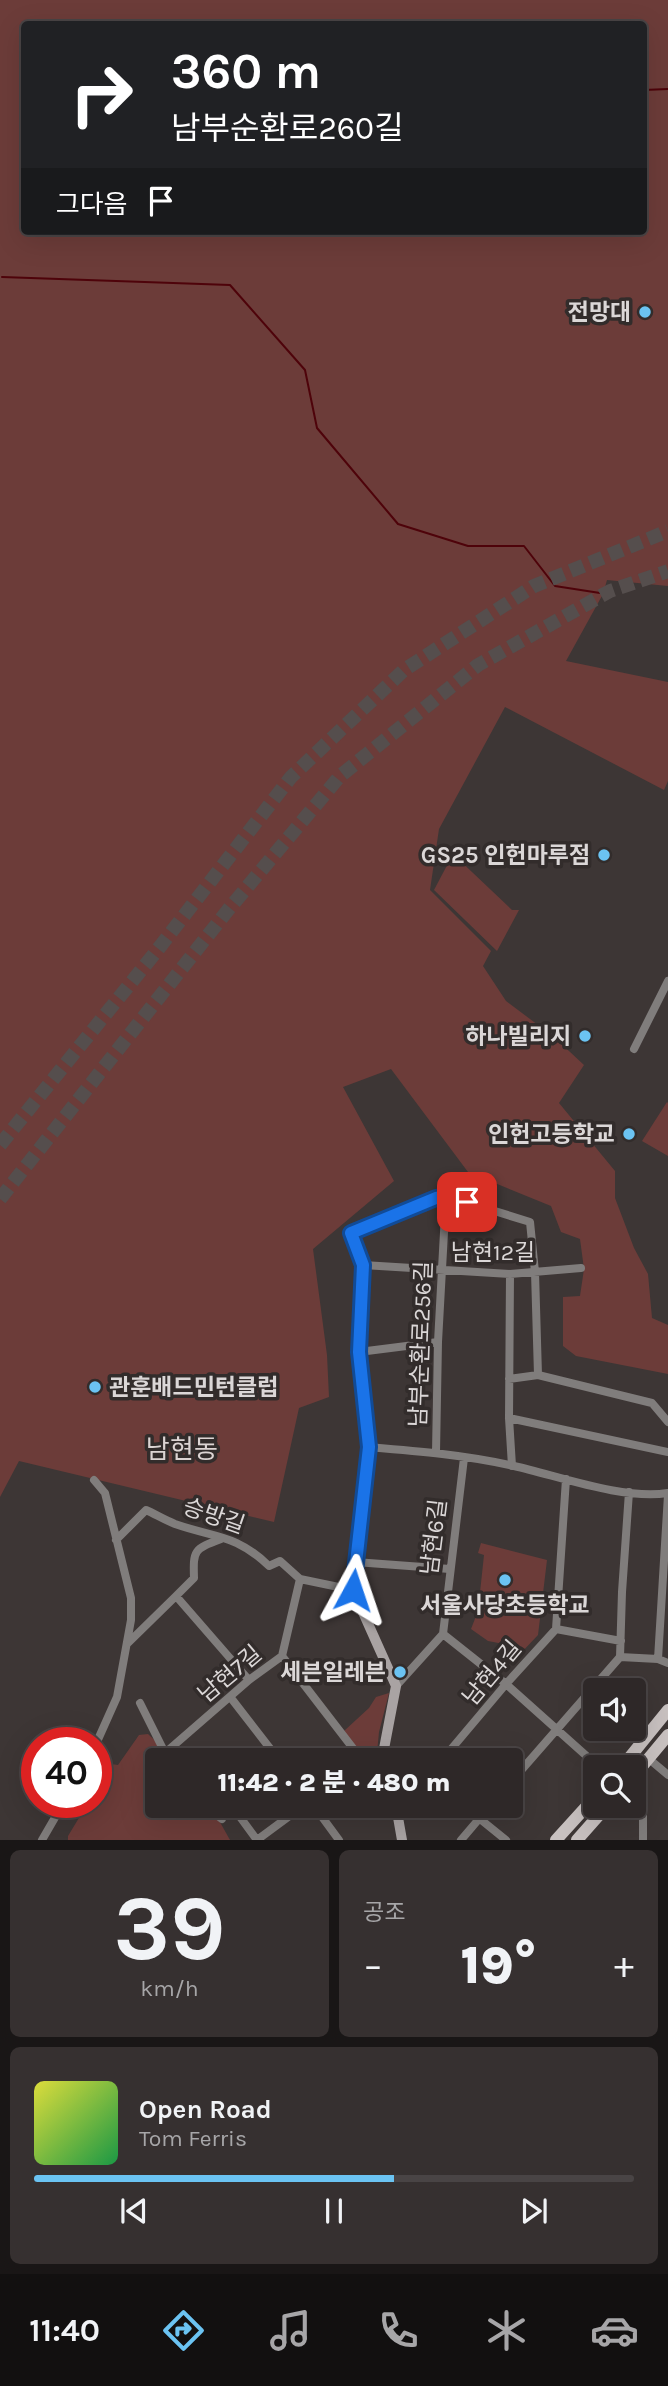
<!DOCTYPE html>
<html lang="ko">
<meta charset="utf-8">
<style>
body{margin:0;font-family:Karla,"Noto Sans KR",sans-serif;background:#363030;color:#f1f3f6;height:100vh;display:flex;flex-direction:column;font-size:26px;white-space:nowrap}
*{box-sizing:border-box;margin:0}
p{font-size:23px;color:#a7a6a8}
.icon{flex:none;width:38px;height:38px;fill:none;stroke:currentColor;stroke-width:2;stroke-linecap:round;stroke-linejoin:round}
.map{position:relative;height:1840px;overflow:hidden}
.details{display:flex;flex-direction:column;gap:10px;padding:10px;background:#191616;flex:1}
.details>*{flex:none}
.hud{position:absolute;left:21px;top:21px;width:626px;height:214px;border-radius:7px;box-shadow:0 7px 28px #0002,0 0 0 2px #494445;background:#202124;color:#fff;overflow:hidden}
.controls{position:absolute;left:583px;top:1678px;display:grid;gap:14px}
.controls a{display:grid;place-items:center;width:63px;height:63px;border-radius:7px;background:#2e2828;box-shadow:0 7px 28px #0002,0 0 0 2px #494445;font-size:35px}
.speed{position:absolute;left:21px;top:1727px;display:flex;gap:14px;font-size:35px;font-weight:700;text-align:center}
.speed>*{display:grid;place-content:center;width:91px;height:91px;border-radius:50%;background:#2e2828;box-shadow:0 7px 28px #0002,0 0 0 2px #494445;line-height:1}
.speed .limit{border:10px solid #d22;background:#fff;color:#111}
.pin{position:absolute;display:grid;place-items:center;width:60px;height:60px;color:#fff;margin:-30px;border-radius:14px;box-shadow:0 4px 10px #0006}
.me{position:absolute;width:77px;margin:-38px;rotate:5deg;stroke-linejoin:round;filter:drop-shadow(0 0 5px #0008)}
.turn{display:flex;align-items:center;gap:24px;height:147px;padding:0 35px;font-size:32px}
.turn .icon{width:91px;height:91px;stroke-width:2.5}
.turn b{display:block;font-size:49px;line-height:60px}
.then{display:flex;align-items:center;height:66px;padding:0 35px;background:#0003;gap:14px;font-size:26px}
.big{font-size:52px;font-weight:800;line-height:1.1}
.details .widget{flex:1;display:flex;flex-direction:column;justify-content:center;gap:10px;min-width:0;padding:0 24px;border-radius:10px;background:#363030}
.details .dial{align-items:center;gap:0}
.dial b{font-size:91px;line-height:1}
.song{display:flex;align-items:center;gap:21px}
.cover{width:84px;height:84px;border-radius:10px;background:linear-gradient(135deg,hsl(60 70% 55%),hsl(140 70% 35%))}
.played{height:7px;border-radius:4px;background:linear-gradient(90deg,#6bc3f2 60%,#494445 60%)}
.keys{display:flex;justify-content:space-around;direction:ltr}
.heat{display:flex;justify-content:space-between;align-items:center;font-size:38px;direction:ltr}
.details .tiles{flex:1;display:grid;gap:10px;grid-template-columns:1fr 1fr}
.widget:last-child{grid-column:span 2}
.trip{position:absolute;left:145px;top:1748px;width:378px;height:70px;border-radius:7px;background:#2e2828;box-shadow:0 7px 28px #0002,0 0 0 2px #494445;font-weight:800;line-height:70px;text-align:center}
.menu{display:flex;height:112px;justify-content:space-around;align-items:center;background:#121010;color:#a7a6a8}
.menu .icon{width:49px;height:49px}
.menu .active{color:#6bc3f2}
.menu b{font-size:32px;color:#f1f3f6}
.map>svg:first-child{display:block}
.green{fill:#6c3c39;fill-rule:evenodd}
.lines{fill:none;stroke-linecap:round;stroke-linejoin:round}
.stream{stroke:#4e030a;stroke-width:2}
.highway-tunnel{stroke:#554e4d;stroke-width:14;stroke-dasharray:14 7;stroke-linecap:butt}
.street{stroke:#807d7c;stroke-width:8}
.secondary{stroke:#a9a3a3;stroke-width:10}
.primary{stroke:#c8c1c0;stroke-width:12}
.route-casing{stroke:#114b97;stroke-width:18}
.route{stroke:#1a73e8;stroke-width:12}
.poi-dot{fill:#6bc3f2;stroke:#322c2b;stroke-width:2.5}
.labels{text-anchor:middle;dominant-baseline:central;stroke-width:7;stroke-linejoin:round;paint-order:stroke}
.poi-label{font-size:23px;font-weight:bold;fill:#dbd7d7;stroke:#322c2b;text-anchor:end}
.street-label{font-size:23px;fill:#dbd7d7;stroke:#322c2b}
.quarter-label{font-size:26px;fill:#dcd4d3;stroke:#322c2b}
</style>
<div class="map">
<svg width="668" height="1840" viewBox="0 0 668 1840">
<rect width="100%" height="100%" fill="#3d3635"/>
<path class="green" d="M0 0H668V586L607 580 603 594 566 661 668 682V781L664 790 505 707 439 829 430 890 491 951 483 966 506 1001 554 1037 584 1065 559 1103 615 1171V1198L634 1248 648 1274 652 1318 668 1325V1374L576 1356 563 1346V1297L580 1296 584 1269 580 1239 561 1232 551 1206 468 1172 391 1069 343 1087 394 1181 313 1249 327 1355 329 1397 299 1408 274 1522 19 1461 0 1497ZM24 24H644V231H24Z
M453 854 512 910H519L497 951 434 890Z
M667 1102 668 1103V1156L642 1141Z
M481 1543 547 1560 538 1635 520 1654 509 1645 488 1641 471 1629 478 1611 484 1555 478 1553Z
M389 1693 379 1732 377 1753 363 1757 344 1731 369 1708 376 1697Z
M148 1734 162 1747 170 1760H158V1806H206L216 1815 230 1840H68V1836L88 1803 96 1802V1788L111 1764 118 1765 139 1735Z"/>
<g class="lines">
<path class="stream" d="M644 90 668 89
M2 277 230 285 305 370 317 428 398 524 468 546H524L555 586 600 593"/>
<path class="highway-tunnel" d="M0 1145 159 948 291 777 404 670 534 586 668 531
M0 1199 228 910 340 776 478 665 610 591 668 571"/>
<path class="street" d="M634 1049 668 981
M351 1233 446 1196 530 1222 535 1272 538 1375 652 1403 668 1422
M363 1265 510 1274 581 1268
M510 1274 509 1418 512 1466
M359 1352 438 1342
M509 1379 538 1375
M509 1418 668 1452
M369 1447C417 1451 466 1455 514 1466 559 1476 622 1500 668 1493
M436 1452 438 1342 446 1196
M94 1480 105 1493 131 1598V1620L117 1697 96 1744
M668 1495 658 1659 668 1663
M116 1540 146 1510C155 1514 165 1520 175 1524 215 1538 236 1534 269 1566L280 1561 300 1579
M355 1562 450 1569
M176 1596 194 1578C193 1550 194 1549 221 1539
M556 1629 621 1641
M443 1634 506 1684 600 1768
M128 1643 176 1596 249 1680
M282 1656 362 1760 383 1754
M620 1657 658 1659
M396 1686 443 1634 464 1458
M231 1698 279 1760
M140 1703 165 1753
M649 1759 668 1775
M170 1760 165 1753 249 1680 282 1656 300 1579 353 1590
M442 1760 506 1684 556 1629 566 1479
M511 1782 620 1657 622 1592 629 1492
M205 1806 222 1819 225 1806
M232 1806 257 1840
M314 1806 339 1840
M464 1806 506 1840
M633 1806 643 1815V1840
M42 1840 64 1802
M257 1840 303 1806
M461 1840 490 1806"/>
<path class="secondary" d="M351 1233 363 1265 359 1352 369 1447 353 1590 396 1686 383 1754 385 1760
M396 1806 402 1840"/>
<path class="primary" d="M621 1768 668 1710
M634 1776 668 1735
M556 1840 595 1797
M577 1840 607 1806"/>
</g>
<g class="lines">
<defs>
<path id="route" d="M353 1590 369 1447 359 1352 363 1265 351 1233 436 1198 446 1196 467 1202"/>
</defs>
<use href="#route" class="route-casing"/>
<use href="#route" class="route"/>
</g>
<g class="poi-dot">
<circle cx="645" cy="312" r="7"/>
<circle cx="604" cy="855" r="7"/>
<circle cx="585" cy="1036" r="7"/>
<circle cx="629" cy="1134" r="7"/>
<circle cx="95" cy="1387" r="7"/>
<circle cx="505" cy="1580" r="7"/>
<circle cx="400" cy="1672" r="7"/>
</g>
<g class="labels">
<g class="poi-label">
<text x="631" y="312">전망대</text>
<text x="590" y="855">GS25 인헌마루점</text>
<text x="571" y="1036">하나빌리지</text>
<text x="615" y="1134">인헌고등학교</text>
<text x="109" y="1387" text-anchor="start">관훈배드민턴클럽</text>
<text x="505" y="1605" text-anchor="middle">서울사당초등학교</text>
<text x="386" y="1672">세븐일레븐</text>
</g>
<g class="street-label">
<text x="493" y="1252">남현12길</text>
<text transform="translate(421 1344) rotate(-88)">남부순환로256길</text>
<text transform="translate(214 1516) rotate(19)">승방길</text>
<text transform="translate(434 1537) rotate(-83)">남현6길</text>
<text transform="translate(492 1673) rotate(-50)">남현4길</text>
<text transform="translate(230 1674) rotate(-40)">남현7길</text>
</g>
<g class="quarter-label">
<text x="182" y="1449">남현동</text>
</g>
</g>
</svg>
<div class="controls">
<a><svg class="icon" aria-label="sound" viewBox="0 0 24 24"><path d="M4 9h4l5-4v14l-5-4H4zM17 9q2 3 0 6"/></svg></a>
<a><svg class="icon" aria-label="search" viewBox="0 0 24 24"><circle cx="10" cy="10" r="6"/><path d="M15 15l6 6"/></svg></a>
</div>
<div class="speed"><div class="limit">40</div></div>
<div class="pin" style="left:467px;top:1202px;background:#d93025"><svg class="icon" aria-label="arrive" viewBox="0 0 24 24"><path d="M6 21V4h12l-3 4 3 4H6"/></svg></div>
<svg class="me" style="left:353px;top:1590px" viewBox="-20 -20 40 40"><path d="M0-17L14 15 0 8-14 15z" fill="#1a73e8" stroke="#fff" stroke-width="4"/></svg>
<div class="trip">11:42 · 2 분 · 480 m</div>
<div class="hud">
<div class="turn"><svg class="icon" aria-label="right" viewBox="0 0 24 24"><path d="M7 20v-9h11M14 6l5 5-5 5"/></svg><div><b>360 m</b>남부순환로260길</div></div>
<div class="then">그다음<svg class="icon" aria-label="arrive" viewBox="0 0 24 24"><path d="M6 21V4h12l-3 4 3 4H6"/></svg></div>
</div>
</div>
<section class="details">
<div class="tiles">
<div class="widget dial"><b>39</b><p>km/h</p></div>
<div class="widget"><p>공조</p>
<div class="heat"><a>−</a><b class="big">19°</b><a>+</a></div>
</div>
<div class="widget">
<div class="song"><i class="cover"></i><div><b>Open Road</b><p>Tom Ferris</p></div></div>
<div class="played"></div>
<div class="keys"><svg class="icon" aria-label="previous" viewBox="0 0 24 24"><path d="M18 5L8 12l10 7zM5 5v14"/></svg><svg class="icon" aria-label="pause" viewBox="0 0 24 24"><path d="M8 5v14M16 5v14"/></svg><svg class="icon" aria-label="next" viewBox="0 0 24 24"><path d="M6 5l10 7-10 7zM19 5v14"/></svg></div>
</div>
</div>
</section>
<nav class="menu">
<b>11:40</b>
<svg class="icon active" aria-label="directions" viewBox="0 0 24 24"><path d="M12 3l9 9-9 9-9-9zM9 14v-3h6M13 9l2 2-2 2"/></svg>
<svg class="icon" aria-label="music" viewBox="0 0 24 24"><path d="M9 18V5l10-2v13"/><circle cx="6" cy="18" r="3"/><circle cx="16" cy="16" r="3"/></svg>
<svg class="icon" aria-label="phone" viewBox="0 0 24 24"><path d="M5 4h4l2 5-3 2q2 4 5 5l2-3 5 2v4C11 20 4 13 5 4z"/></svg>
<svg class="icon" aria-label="climate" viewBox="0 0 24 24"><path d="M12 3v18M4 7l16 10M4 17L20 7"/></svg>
<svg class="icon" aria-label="car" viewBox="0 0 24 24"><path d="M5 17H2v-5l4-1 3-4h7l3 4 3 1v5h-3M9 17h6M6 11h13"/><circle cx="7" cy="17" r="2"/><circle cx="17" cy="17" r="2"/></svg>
</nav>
